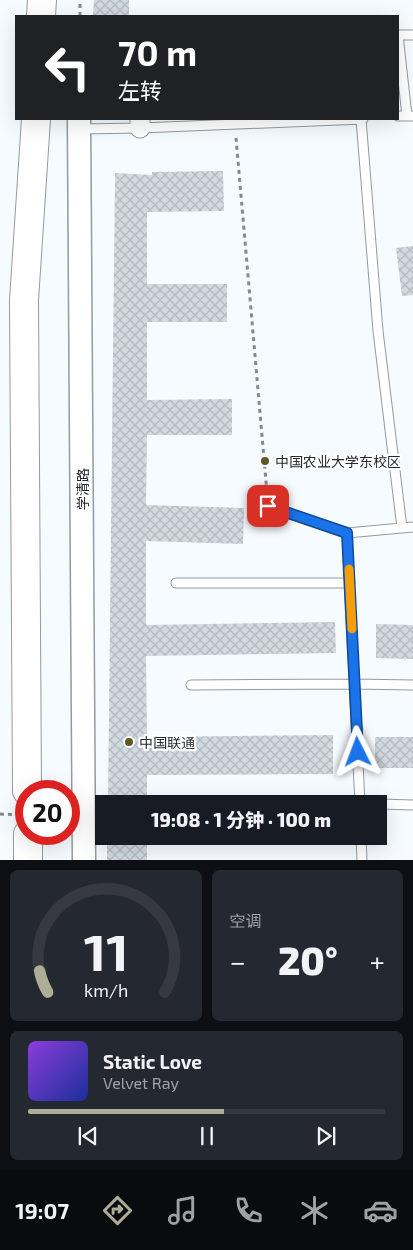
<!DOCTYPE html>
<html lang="zh">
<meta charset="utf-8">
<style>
body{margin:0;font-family:"Exo 2","Noto Sans SC",sans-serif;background:#242831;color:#f1f3f6;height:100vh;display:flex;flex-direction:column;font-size:19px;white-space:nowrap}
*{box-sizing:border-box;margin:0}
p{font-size:16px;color:#9ea1a6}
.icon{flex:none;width:28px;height:28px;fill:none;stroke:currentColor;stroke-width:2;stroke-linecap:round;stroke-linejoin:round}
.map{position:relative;height:860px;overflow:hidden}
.sheet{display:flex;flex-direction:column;gap:10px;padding:10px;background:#0d0f14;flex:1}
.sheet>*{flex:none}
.hud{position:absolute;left:15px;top:15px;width:384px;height:105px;border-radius:0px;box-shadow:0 5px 20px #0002;background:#202124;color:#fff;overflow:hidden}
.speed{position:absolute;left:15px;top:780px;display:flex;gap:10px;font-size:25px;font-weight:700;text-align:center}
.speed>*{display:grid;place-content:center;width:65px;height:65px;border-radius:50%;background:#171b24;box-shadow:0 5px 20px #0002;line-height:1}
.speed .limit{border:8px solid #d22;background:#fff;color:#111}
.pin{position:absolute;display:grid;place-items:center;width:42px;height:42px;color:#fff;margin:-21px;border-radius:10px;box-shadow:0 2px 8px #0006}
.me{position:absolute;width:55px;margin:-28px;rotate:357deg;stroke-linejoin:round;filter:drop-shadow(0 0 4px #0008)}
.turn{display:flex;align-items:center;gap:18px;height:105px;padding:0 20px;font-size:22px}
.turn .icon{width:65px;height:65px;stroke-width:2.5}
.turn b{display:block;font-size:35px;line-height:42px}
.big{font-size:38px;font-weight:800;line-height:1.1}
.sheet .widget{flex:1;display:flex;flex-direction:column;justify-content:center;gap:8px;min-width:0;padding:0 18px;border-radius:8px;background:#242831}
.sheet .dial{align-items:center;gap:0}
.dial svg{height:130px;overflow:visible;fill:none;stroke:#363941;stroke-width:7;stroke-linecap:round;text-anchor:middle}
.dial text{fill:#f1f3f6;stroke:none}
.song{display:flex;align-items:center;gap:15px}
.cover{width:60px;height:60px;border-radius:8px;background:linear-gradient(135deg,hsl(270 70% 55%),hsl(230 70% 35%))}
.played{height:5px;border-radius:2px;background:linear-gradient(90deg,#aeae98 55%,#363941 55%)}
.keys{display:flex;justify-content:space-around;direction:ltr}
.heat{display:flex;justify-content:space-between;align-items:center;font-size:28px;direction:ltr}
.sheet .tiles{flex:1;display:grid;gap:10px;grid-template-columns:1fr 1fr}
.widget:last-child{grid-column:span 2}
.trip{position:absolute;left:95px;top:795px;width:292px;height:50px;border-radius:0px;background:#171b24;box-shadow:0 5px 20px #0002;font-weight:800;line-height:50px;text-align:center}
.tab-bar{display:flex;height:80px;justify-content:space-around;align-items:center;background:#090b0e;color:#9ea1a6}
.tab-bar .icon{width:35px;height:35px}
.tab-bar .selected{color:#aeae98}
.tab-bar b{font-size:22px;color:#f1f3f6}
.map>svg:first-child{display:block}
.building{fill:url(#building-cross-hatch)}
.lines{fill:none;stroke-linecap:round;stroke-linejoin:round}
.service-casing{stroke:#939aa0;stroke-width:11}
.minor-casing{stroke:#939aa0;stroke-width:21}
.tertiary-casing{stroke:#939aa0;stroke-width:25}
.primary-casing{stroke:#939aa0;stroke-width:30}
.path{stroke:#868a8d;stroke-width:3;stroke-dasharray:4 4;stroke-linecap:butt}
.service{stroke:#fff;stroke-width:9}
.minor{stroke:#fff;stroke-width:19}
.tertiary{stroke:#fff;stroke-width:22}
.primary{stroke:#fff;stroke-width:28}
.path-bridge{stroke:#868a8d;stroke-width:3;stroke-dasharray:4 4;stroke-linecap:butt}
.route-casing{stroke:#114b97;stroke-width:12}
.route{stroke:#1a73e8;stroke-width:9}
.slow{stroke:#f59e0b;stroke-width:9}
.poi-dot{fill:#5c5925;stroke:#fff;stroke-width:2}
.labels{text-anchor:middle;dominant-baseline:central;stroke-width:4.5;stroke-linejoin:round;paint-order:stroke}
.poi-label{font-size:14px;fill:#272a2c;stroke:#fff;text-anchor:start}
.street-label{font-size:14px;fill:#272a2c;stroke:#fff}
</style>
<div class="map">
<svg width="413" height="860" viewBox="0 0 413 860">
<defs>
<pattern id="building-cross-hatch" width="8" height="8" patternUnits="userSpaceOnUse" patternTransform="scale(1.25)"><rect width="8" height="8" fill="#d2d9df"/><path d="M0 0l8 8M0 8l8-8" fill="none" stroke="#b4bac0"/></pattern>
</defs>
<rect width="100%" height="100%" fill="#f6fbff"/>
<path class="building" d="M94 0H129V16H93Z
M223 171 224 211 147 212V284H227V322H147V400L232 399V435H147L146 505 244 508 243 544 146 541V625L335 622 336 653 146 656 147 737 333 735V774L147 775V804H108L115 173 152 175V172Z
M413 246V295L402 296 396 248Z
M376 624 413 625V659L376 658Z
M375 737H413V768H375Z
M107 836H147V860H107Z"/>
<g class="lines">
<defs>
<path id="service" d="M398 35 407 116
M398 35H413
M398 116H413
M361 119 378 331 402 528
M80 129 140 128 363 119
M268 506 347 533 360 804
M347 533 413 527
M176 583H350
M191 685 354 684 413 685
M379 804 413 805
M361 836 362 860"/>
<path id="minor" d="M140 119V128"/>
<path id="tertiary" d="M79 119 84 860"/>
<path id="primary" d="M41 16 42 0
M27 791 24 300 36 119
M28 834V860"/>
</defs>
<use href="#service" class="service-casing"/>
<use href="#minor" class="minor-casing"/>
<use href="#tertiary" class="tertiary-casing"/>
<use href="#primary" class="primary-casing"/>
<path class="path" d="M80 16V0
M236 138 267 493"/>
<use href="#service" class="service"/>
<use href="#minor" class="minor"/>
<use href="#tertiary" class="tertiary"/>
<use href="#primary" class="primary"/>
<path class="path-bridge" d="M0 814 26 815"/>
</g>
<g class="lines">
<defs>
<path id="route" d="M268 506 347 533 358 752"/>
</defs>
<use href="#route" class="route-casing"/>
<use href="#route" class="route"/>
<path class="slow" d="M349 569 352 629"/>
</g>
<g class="poi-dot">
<circle cx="265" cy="461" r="5"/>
<circle cx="129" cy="742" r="5"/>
</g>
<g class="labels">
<g class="poi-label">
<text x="275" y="461">中国农业大学东校区</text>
<text x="139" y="742">中国联通</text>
</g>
<g class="street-label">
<text transform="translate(82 489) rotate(-90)">学清路</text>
</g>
</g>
</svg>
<div class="speed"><div class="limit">20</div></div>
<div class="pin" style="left:268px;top:506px;background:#d93025"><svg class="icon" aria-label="arrive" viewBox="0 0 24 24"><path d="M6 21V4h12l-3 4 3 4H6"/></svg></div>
<svg class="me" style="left:358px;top:752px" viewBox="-20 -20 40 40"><path d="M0-17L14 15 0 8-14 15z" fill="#1a73e8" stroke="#fff" stroke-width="4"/></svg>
<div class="trip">19:08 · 1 分钟 · 100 m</div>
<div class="hud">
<div class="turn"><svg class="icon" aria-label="left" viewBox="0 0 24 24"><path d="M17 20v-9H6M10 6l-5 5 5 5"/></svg><div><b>70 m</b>左转</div></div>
</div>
</div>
<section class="sheet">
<div class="tiles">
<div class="widget dial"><svg viewBox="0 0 100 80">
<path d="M14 69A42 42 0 1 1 86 69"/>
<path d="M14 69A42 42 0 0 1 9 56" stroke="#aeae98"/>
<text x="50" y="56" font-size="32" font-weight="700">11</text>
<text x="50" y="72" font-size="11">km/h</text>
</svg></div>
<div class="widget"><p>空调</p>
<div class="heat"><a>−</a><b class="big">20°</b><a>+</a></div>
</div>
<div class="widget">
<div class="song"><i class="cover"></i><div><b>Static Love</b><p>Velvet Ray</p></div></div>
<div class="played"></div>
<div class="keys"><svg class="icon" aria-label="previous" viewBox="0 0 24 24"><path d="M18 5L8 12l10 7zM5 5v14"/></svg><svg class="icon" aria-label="pause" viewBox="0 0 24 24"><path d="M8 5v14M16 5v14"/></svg><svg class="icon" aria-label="next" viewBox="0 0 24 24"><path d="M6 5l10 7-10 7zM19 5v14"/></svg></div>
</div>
</div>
</section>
<nav class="tab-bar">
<b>19:07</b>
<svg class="icon selected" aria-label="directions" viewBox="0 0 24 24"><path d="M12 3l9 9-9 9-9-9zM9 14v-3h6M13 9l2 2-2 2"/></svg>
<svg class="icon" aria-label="music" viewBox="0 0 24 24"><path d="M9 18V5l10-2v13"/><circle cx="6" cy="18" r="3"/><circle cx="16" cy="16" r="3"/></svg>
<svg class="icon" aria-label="phone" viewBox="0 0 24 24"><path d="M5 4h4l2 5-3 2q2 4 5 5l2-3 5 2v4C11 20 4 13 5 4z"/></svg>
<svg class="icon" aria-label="climate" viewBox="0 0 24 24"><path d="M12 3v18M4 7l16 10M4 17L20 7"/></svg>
<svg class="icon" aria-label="car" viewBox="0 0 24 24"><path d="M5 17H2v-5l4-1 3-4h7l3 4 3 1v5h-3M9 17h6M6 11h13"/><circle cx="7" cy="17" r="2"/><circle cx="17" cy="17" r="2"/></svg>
</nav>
